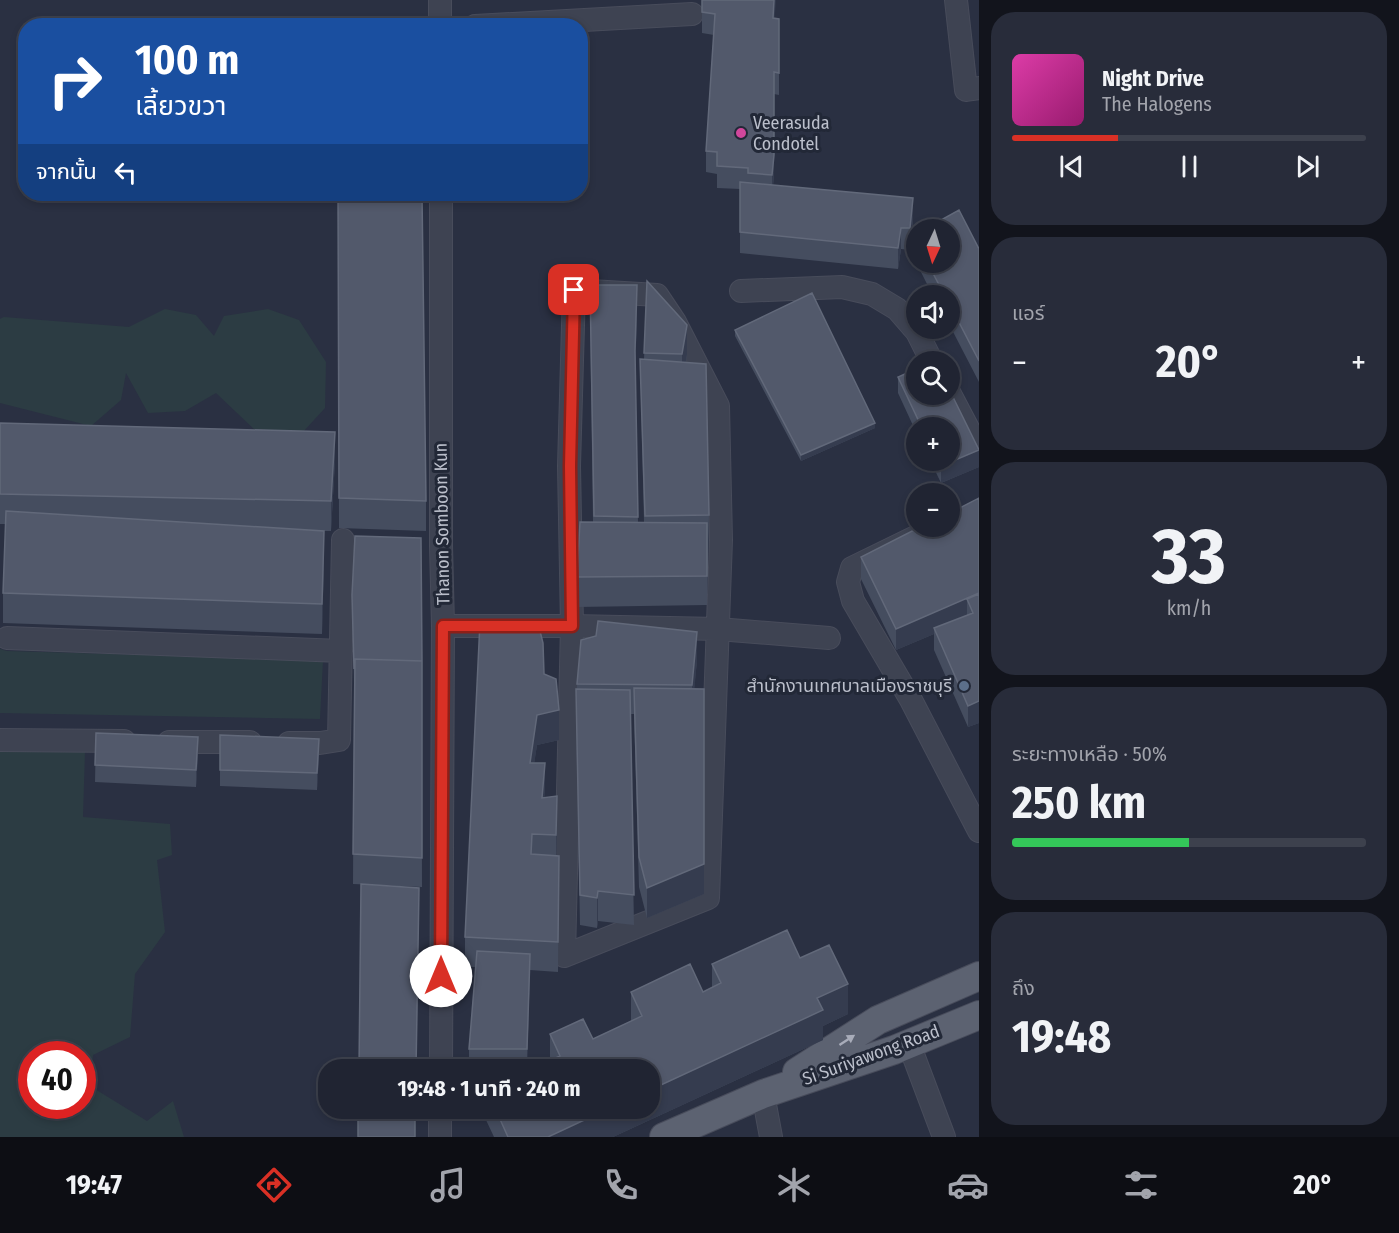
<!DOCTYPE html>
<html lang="th">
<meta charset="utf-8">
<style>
body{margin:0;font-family:"Fira Sans Condensed","Noto Sans Thai",sans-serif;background:#282c3a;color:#f1f3f6;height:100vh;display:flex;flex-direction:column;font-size:22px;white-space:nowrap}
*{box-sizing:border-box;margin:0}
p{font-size:20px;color:#a2a4ac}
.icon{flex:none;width:33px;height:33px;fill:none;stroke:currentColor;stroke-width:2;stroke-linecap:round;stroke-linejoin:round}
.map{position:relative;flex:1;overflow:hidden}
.drawer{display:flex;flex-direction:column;gap:12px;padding:12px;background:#12141c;width:420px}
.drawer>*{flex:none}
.top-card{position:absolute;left:18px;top:18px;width:570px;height:183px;border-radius:24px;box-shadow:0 3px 9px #0003,0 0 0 2px #3d414d;background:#1a4fa0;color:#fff;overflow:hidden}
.needle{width:39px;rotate:184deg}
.tools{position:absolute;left:906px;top:219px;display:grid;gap:12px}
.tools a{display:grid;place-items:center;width:54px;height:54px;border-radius:50%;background:#202432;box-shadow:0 3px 9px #0003,0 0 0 2px #3d414d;font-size:30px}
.speed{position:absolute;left:18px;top:1041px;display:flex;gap:12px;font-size:30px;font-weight:700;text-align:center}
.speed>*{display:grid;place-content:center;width:78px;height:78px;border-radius:50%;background:#202432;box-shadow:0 3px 9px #0003,0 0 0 2px #3d414d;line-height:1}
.speed .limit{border:9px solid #d22;background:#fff;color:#111}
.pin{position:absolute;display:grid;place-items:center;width:51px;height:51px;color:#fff;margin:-26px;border-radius:12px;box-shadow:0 3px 9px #0006}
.me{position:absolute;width:66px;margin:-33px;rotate:0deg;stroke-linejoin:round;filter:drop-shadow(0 0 4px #0008)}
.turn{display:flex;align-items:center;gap:21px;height:126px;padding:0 18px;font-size:27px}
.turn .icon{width:78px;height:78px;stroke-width:2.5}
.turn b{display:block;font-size:42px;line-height:51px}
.then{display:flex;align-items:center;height:57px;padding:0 18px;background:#0003;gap:12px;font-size:22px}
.big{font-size:45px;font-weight:700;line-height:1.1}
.drawer .tile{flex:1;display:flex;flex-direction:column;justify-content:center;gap:9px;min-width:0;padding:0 21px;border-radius:24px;background:#282c3a}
.drawer .dial{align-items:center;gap:0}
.dial b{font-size:78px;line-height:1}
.song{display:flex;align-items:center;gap:18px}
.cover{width:72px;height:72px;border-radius:9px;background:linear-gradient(135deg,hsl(320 70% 55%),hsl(320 70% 35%))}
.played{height:6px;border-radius:3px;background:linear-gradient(90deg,#d93025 30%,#3d414d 30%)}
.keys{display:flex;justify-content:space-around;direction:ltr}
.heat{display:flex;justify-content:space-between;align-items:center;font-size:33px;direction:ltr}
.charge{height:9px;border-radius:4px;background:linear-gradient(90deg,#34c759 50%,#3d414d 0)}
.trip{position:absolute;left:318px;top:1059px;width:342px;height:60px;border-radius:24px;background:#202432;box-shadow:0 3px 9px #0003,0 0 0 2px #3d414d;font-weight:700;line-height:60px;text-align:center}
.tab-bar{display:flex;height:96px;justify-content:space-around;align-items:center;background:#0d0e14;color:#a2a4ac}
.tab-bar .icon{width:42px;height:42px}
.tab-bar .current{color:#d93025}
.tab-bar b{font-size:27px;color:#f1f3f6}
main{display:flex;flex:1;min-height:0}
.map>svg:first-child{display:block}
.green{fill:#2c3c43;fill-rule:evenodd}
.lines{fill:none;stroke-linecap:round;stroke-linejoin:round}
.minor-casing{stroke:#484c5b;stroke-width:24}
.major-casing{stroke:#484c5b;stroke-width:30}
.minor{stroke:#3e4352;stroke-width:22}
.major{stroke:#5c6271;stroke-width:28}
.wall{fill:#454d5f}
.shaded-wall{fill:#353c4f}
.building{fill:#52596b;stroke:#62697a;stroke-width:1.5}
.oneway{fill:#a8acb9}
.route-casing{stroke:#8d1f18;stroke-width:15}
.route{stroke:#d93025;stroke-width:10}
.hotel-dot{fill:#d1479c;stroke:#222837;stroke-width:2}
.service-dot{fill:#5c6f8a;stroke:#222837;stroke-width:2}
.labels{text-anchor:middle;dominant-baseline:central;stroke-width:6;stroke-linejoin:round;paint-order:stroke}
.poi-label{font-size:18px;fill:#bbbfcb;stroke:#222837;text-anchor:start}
.street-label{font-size:18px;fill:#bbbfcb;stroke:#222837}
</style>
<main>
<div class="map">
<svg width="979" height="1137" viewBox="0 0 979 1137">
<rect width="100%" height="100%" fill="#2a3042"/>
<path class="green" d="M165 309 196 315 214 336 224 316 268 309 299 320 326 362 325 408 302 433H258L216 393 185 411 148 413 126 373 121 400 91 426 0 403V319L4 317 129 327Z
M0 649 7 651 323 660 320 719 0 713Z
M0 748 85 751 83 817 170 824 172 855 157 860 165 932 135 974 130 1037 93 1055 90 1086 147 1121 173 1101 184 1137H0ZM32 1054H82V1106H32Z"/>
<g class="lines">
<defs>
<path id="minor" d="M440 0V26
M956 0 966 90 979 88
M475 26 692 14
M441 194V546L443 626 441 1070
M574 290 657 295 675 322 718 406 721 540 708 898 564 956 572 626 569 466Z
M741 291 842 287 872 294 897 309 917 332 932 362
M950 394 973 438 979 444
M938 526 852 568 848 582 853 601 911 700 979 831
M443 626H572L718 629 829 638
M7 638 341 651
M0 740 124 741
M169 742H250
M289 743H320L339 740 343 540
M909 1044 944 1137
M763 1094 771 1137
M440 1137V1108"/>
<path id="major" d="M797 1072 878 1020 979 976
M664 1137 763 1094 894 1050 979 1015"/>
</defs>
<use href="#minor" class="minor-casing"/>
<use href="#major" class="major-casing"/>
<use href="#minor" class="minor"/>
<use href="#major" class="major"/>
</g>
<path class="wall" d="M702 0 779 19V95L774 94V176L773 185 913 220 910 250 901 249 898 269 740 253V189L717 188V174L706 172V151L714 35 702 33Z
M338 194 426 501V531L339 528Z
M916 233V262H950L979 249V382L950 326V296H933L913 256V235Z
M647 281 687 354 686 362 709 515 707 605 577 607V577L593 522 590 315H637L635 372 638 522H644L640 359H644Z
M735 330 875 428 801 461 735 336Z
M916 369V394H950V391L979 450V467L941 483 930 460H950V428H916V432L898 393V377Z
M0 423 335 461 331 531H321L324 561 322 634 3 623V593L6 524H0Z
M979 498V723L968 727 934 650V634L896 650 861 579V557Z
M421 538 422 887 353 884 354 682 352 595Z
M697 661 694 689 704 894 647 918 639 887 634 714H630L634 925 598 921 597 928 580 925 576 718 577 684Z
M544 674 559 740 537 745 534 763 544 798 557 826 556 856H559L558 972 530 970 527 1066 469 1065V1049L476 967H465V937Z
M96 733 198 754 196 787 95 782Z
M220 735 319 755 317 790 220 786Z
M800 958 848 1014 823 1026V1040L613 1137H494L486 1120V1108H650L550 1060V1034L593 1039 631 1021V992H703L712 987V964Z"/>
<path class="shaded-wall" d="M774 0H776L773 39V18Z
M774 155V176L772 197V175Z
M913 198V220L910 250V228Z
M901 228V249L898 269V248Z
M637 285V315L635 381V351Z
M687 325V354L682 384V354Z
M875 423V428L801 461V455Z
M335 432V461L331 531V501Z
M979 450V467L941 483V466Z
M324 531V561L322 634V604Z
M979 593V614L973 613 967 599V619L934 628V634L896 650V629Z
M697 632V661L692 715V685Z
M979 701V723L968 727V706Z
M559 710V740L537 745 530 793V763L537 715Z
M198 737V754L196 787V770Z
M319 739V755L317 790V773Z
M545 763V793L542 828V798Z
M557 796V826L556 865V835Z
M704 864V894L647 918V888Z
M598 891V921L597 928V898Z
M530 954V970L527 1066V1049Z
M848 984V1014L823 1026V1040L613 1137H548L610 1108H650V1090L817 998Z"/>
<path class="building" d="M702 0H774L773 18 779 19V73L774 72V155L772 175 748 173V168L717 166V152L706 151 715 14 702 12Z
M740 182 913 198 910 228H901L898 248 740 232Z
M338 194H422L426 501 339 498Z
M959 210 979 249V361L950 305V296H945L927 262H950V230H923Z
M916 233V242L913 235Z
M647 281 687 325 682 354 644 353Z
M590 285H637L635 351 638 517 594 516Z
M812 293 875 423 801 455 735 330Z
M640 359 706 364 709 515 645 516Z
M916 369V394H950V391L979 450 941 466 938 460H950V428H922L898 377Z
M0 423 335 432 331 501 0 494Z
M979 498V593L896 629 861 557 922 526H950V513Z
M6 511 324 531 322 604 3 593Z
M580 522 707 523V576L577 577Z
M355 536 421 538 422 661 355 659 354 669 352 595Z
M979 594V701L968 706 934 628 973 613 967 599Z
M598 621 697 632 692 685 577 684 581 640 596 636Z
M480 622 538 623 543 643 544 674 556 679 559 710 537 715 530 763H545L542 798 557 796 556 835 532 834 531 854 559 856 558 942 465 937Z
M355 659 422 661V858L353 854Z
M634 688 704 689V864L647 888 639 857Z
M576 689 630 690 634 895 598 891 597 898 580 895Z
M96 733 198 737 196 770 95 765Z
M220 735 319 739 317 773 220 770Z
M361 884 419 888 416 1070H359Z
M787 930 800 958 829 945 848 984 817 998 823 1010 650 1090V1070H530L560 1056 550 1034 583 1019 593 1039 642 1016 631 992 690 964 703 992 721 983 712 964Z
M477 951 530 954 527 1049H469Z
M358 1108H415V1137H358Z
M495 1108H610L548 1137H508Z"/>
<defs><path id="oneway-solid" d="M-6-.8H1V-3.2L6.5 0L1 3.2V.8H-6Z" transform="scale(1.5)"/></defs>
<use class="oneway" href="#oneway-solid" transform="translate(847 1040) rotate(-33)"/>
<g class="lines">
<defs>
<path id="route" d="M441 976 443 626H572L570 466 574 290"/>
</defs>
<use href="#route" class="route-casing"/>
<use href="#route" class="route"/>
</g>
<circle class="hotel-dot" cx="741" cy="133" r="6"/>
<circle class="service-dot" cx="964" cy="686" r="6"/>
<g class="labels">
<g class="poi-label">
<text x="753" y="123">Veerasuda<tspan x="753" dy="21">Condotel</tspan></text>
<text x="952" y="686" text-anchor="end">สำนักงานเทศบาลเมืองราชบุรี</text>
</g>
<g class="street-label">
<text transform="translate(442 524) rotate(-91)">Thanon Somboon Kun</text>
<text transform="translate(871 1055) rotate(-20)">Si Suriyawong Road</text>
</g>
</g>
</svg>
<div class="tools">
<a><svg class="needle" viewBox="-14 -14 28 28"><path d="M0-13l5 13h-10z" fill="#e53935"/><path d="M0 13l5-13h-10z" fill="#a2a4ac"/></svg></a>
<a><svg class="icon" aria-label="sound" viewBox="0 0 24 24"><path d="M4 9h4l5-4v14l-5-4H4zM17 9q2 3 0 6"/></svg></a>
<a><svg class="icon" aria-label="search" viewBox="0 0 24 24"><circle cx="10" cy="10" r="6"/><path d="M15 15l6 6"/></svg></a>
<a>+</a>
<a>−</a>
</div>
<div class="speed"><div class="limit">40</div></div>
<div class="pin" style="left:574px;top:290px;background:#d93025"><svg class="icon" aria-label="arrive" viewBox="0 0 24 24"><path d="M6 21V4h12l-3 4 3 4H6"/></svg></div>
<svg class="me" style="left:441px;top:976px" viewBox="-20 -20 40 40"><circle r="19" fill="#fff"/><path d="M0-13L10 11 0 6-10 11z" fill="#d93025"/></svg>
<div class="trip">19:48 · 1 นาที · 240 m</div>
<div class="top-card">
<div class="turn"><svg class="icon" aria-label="right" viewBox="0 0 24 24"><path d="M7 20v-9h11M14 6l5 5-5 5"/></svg><div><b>100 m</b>เลี้ยวขวา</div></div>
<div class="then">จากนั้น<svg class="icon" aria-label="left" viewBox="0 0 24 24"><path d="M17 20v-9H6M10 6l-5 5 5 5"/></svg></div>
</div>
</div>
<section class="drawer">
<div class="tile">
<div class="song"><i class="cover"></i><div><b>Night Drive</b><p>The Halogens</p></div></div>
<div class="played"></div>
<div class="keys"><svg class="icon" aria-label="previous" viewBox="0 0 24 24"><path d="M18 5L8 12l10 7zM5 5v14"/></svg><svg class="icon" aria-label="pause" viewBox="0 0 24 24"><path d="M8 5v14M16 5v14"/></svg><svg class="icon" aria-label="next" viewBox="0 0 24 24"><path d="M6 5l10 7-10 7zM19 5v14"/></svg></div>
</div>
<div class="tile"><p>แอร์</p>
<div class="heat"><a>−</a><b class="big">20°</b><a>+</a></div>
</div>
<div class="tile dial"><b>33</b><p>km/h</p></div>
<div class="tile"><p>ระยะทางเหลือ · 50%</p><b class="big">250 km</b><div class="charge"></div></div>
<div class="tile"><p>ถึง</p><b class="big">19:48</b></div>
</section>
</main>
<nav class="tab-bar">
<b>19:47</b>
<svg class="icon current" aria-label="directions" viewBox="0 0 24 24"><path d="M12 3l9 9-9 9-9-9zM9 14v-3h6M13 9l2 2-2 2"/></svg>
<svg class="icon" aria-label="music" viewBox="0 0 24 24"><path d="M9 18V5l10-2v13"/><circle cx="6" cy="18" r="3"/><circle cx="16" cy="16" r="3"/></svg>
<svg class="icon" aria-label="phone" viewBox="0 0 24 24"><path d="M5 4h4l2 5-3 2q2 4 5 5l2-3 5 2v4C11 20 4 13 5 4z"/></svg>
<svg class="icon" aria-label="climate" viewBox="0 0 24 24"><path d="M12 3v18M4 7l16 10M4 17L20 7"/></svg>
<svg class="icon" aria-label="car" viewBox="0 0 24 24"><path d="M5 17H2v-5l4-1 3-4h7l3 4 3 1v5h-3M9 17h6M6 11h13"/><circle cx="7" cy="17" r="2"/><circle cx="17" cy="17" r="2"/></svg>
<svg class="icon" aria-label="filters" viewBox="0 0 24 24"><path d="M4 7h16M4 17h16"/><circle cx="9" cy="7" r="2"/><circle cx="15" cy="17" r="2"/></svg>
<b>20°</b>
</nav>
